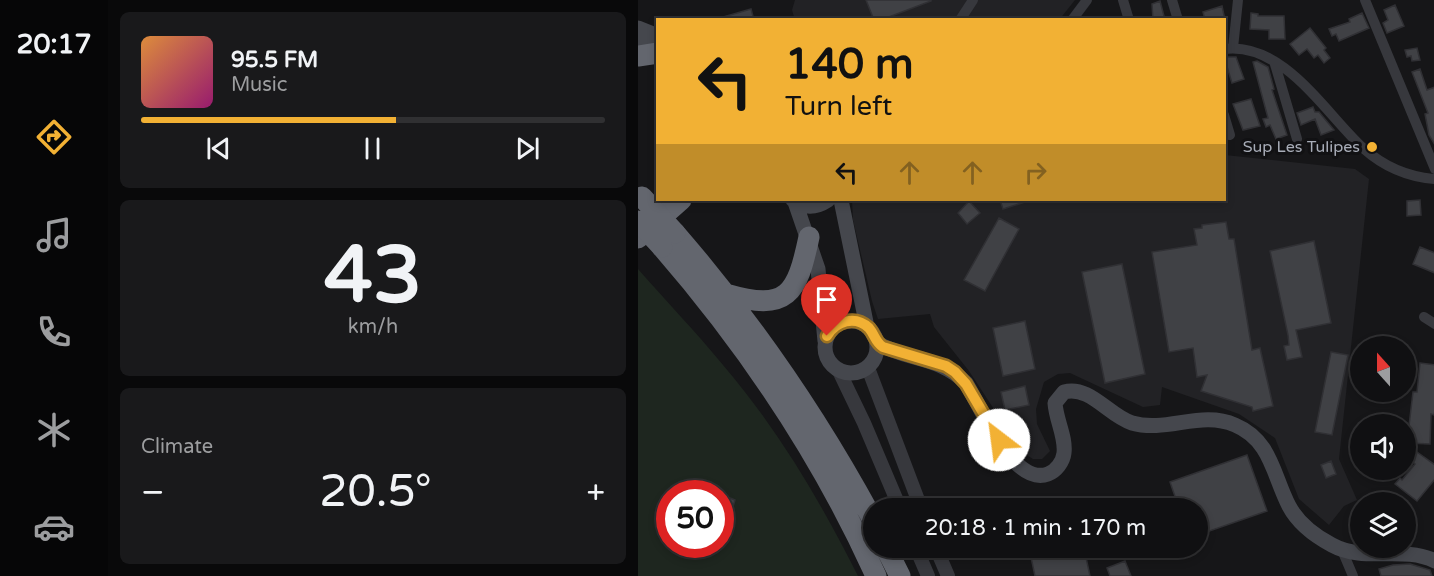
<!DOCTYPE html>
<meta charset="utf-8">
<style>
body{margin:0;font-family:"Varela Round",sans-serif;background:#19191b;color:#f1f3f6;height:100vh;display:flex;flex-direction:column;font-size:22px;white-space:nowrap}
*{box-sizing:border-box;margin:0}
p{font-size:20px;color:#9c9d9f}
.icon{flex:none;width:33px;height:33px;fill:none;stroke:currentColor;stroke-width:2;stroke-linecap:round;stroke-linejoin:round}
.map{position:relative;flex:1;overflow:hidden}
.panel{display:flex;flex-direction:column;gap:12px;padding:12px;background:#09090a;width:530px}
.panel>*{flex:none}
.top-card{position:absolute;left:18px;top:18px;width:570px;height:183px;border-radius:0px;box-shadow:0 3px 9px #0003,0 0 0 2px #303032;background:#f2b134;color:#111;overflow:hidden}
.needle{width:39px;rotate:339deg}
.fabs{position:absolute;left:712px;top:336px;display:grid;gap:12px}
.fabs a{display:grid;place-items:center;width:66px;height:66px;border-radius:50%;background:#101012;box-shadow:0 3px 9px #0003,0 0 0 2px #303032;font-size:30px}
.speed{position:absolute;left:18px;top:480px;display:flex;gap:12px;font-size:30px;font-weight:700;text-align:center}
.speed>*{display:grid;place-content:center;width:78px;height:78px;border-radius:50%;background:#101012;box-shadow:0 3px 9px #0003,0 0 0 2px #303032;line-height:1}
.speed .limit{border:9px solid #d22;background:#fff;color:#111}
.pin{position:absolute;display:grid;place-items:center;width:51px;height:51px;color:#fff;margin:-62px -26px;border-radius:50% 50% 50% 0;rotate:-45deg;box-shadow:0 0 6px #0007}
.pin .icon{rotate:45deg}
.me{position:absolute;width:66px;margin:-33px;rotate:330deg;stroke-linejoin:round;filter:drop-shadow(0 0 4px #0008)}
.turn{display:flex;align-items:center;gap:21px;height:126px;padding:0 30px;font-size:27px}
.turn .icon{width:78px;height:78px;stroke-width:2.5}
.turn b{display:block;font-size:42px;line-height:51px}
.lanes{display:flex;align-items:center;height:57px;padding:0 30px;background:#0003;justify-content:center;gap:30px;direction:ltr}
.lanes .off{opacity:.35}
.big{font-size:45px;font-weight:600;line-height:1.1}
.panel .card{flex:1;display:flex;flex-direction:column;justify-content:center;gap:9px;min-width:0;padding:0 21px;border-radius:9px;background:#19191b}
.panel .dial{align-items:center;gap:0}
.dial b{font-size:78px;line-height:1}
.song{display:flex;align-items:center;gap:18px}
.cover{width:72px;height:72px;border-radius:9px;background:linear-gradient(135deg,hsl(30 70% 55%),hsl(320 70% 35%))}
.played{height:6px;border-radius:3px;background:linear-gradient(90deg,#f2b134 55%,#303032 55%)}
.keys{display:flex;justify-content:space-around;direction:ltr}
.heat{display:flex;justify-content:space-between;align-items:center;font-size:33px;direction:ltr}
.trip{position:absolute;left:225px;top:498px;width:345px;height:60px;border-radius:30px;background:#101012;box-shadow:0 3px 9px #0003,0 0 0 2px #303032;font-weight:600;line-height:60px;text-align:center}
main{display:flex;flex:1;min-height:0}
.tab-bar{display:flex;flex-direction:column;width:108px;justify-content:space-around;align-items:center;background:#060607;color:#9c9d9f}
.tab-bar .icon{width:42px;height:42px}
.tab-bar .on{color:#f2b134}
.tab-bar b{font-size:27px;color:#f1f3f6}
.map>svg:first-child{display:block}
.built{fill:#222225}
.green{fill:#1e261f;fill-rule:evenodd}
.building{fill:#404145;stroke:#303034;stroke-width:1.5}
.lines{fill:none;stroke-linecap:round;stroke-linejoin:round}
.minor{stroke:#37383d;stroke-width:10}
.tertiary{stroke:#37383d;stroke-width:14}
.secondary{stroke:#45474d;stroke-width:15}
.motorway{stroke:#63666e;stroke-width:21}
.motorway-bridge{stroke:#63666e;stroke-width:21}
.route-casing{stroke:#9d7322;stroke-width:15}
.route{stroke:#f2b134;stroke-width:10}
.poi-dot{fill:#f2b134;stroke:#111113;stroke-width:2}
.labels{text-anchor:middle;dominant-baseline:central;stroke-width:6;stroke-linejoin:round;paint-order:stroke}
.poi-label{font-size:16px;fill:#a8adb8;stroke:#111113;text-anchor:end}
</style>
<main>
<nav class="tab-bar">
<b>20:17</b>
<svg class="icon on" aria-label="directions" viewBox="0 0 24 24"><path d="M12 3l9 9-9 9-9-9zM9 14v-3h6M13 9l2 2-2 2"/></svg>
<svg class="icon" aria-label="music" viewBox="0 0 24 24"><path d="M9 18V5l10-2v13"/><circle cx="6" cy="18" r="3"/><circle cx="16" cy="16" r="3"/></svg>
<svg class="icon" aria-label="phone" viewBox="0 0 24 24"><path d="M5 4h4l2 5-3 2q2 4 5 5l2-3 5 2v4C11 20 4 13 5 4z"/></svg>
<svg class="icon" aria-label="climate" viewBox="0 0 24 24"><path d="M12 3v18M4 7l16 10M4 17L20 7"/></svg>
<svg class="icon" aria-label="car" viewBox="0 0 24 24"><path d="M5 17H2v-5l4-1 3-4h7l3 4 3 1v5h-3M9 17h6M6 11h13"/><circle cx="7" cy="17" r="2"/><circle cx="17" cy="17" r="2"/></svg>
</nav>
<section class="panel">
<div class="card">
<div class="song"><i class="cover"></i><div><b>95.5 FM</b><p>Music</p></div></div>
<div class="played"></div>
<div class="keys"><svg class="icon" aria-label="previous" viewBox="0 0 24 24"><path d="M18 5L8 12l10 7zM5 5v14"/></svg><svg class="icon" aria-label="pause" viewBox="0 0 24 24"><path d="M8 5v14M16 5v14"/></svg><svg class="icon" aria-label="next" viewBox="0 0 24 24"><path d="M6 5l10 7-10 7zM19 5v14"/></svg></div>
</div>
<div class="card dial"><b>43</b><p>km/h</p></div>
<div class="card"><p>Climate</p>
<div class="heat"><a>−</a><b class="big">20.5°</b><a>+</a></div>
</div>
</section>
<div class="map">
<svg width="797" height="576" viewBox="0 0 797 576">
<rect width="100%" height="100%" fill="#161618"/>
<path class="built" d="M157 0H437L421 20H157L154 10Z
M587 155 717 169 731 179 701 459 719 500 706 506 691 525 661 499 637 438 601 414 524 387 522 405 505 407 432 373 420 374 406 382 398 409 399 424 412 451 404 459H395L384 452 331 371 296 327 292 314 240 319 234 301 215 220 214 200H586Z"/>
<path class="green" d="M0 269C28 301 58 332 85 365 139 428 183 502 220 576H0ZM32 494H82V544H32Z"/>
<path class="building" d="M228 0H293V1L243 20H236Z
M522 1 527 20H515L514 4Z
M757 5 766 26 749 33 745 23 750 20 746 10Z
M584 6 587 20H567L565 12Z
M113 9 116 20H85V17Z
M613 13 620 14V16H646L647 39H631V30L612 29Z
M724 13 731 28 701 41 698 34 694 36 691 29 712 22 711 19Z
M672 28 688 48 686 50 692 58 686 63 680 55 676 58 669 49 661 55 652 44Z
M779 48 782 60 774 61 773 56 769 57 767 50Z
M586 57H598L606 79 594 83Z
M619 61 630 67 636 89 634 90 649 135 638 139 632 125 628 127 625 119 630 118 615 62Z
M782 69 789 90 797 87V145L791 135 787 114 790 113 774 72Z
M613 99 622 126 605 130 595 104Z
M675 107 677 112H681L696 130 683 135 677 119 663 125 659 113Z
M362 200H390V201L365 209Z
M782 200 783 215 769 216V201Z
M331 201 342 213 329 224 320 213Z
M361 218 381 229 347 291 326 280Z
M588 222 591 239H596L614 350 622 348 635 406 615 411 614 407 563 391 569 375 559 377 555 348 531 352 514 252 559 245 556 229 564 228V225Z
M676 241 693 323 658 330 664 357 649 360 646 346 651 345 650 335 632 251Z
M782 247 797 253V273L775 264Z
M484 264 507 374 467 383 444 272Z
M387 321 397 369 365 376 355 328Z
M693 352 710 355 694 435 677 432Z
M782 363 797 365V411L796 415 793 414 792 444 769 443 775 392H779Z
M387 386 391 405 367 410 363 392Z
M779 452 797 465V479L779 501 757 484 762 478 764 480 777 464 773 460Z
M609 455 629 511 560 535V508H541L532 482Z
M693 461 698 474 688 478 683 465Z
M82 494 97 500 90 524 82 521Z
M391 548H446L452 576H397Z
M487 561 493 576H472L469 568Z
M772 564 792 570 794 576H743L741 569 755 565Z"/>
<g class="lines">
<path class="minor" d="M485 0 491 20
M534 0 540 20
M727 0 797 169
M322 20 335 0
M434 20 449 0
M595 48 600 0
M586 49C645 41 688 114 725 148 745 166 770 177 797 179
M636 61 659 139
M586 115 592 135
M786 317 797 324
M704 550 715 576"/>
<path class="tertiary" d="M230 368 283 508
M201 371 226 423 262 508
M278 548 290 576
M298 548 310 576"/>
<path class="secondary" d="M0 28 20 36
M0 41 20 49
M155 200C166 208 178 208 190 200
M203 200 229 327
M157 202 180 269 187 341
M187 347a26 26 0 1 1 52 0a26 26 0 1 1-52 0Z
M239 343C270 361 302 356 328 383 343 407 375 487 410 474 418 471 425 462 426 453 428 437 418 420 417 403L426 392C452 385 471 416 494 423 529 433 563 410 597 425 633 440 635 475 651 506 660 523 677 536 694 545 727 563 764 545 797 561"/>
<path class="motorway" d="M0 56 20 53
M37 233C114 322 180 418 236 522
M0 238 43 200
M24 247C110 346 184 456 238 576
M88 294C150 312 159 294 171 237
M248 548 262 576"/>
<path class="motorway-bridge" d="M4 197 37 233
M0 221 24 247"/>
</g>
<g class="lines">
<defs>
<path id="route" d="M189 336C198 321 217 315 231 328 237 335 237 342 245 347L308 366 317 372 328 384 361 440"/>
</defs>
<use href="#route" class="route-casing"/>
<use href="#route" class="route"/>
</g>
<circle class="poi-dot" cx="734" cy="147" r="6"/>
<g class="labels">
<g class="poi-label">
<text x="722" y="147">Sup Les Tulipes</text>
</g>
</g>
</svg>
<div class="fabs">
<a><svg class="needle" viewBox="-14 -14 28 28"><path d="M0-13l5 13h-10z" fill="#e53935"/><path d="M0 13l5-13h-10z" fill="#9c9d9f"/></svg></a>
<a><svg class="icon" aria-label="sound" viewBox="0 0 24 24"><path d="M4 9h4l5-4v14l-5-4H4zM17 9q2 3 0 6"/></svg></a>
<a><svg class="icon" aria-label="layers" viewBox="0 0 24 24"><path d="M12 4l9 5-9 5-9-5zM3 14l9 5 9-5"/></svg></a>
</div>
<div class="speed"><div class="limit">50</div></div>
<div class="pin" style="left:189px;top:336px;background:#d93025"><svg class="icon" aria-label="arrive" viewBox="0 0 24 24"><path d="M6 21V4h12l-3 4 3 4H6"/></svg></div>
<svg class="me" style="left:361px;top:440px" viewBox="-20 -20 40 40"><circle r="19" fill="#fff"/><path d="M0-13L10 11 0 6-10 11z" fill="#f2b134"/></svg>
<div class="trip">20:18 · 1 min · 170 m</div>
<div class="top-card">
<div class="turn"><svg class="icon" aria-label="left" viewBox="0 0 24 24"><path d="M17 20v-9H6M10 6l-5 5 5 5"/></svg><div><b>140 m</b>Turn left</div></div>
<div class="lanes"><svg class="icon" aria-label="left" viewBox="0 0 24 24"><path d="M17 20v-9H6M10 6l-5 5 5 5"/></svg><svg class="icon off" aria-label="ahead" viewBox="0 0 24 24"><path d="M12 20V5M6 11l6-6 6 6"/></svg><svg class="icon off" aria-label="ahead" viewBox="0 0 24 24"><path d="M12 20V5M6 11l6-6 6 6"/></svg><svg class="icon off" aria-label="right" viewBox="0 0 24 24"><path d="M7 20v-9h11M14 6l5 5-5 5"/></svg></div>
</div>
</div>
</main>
